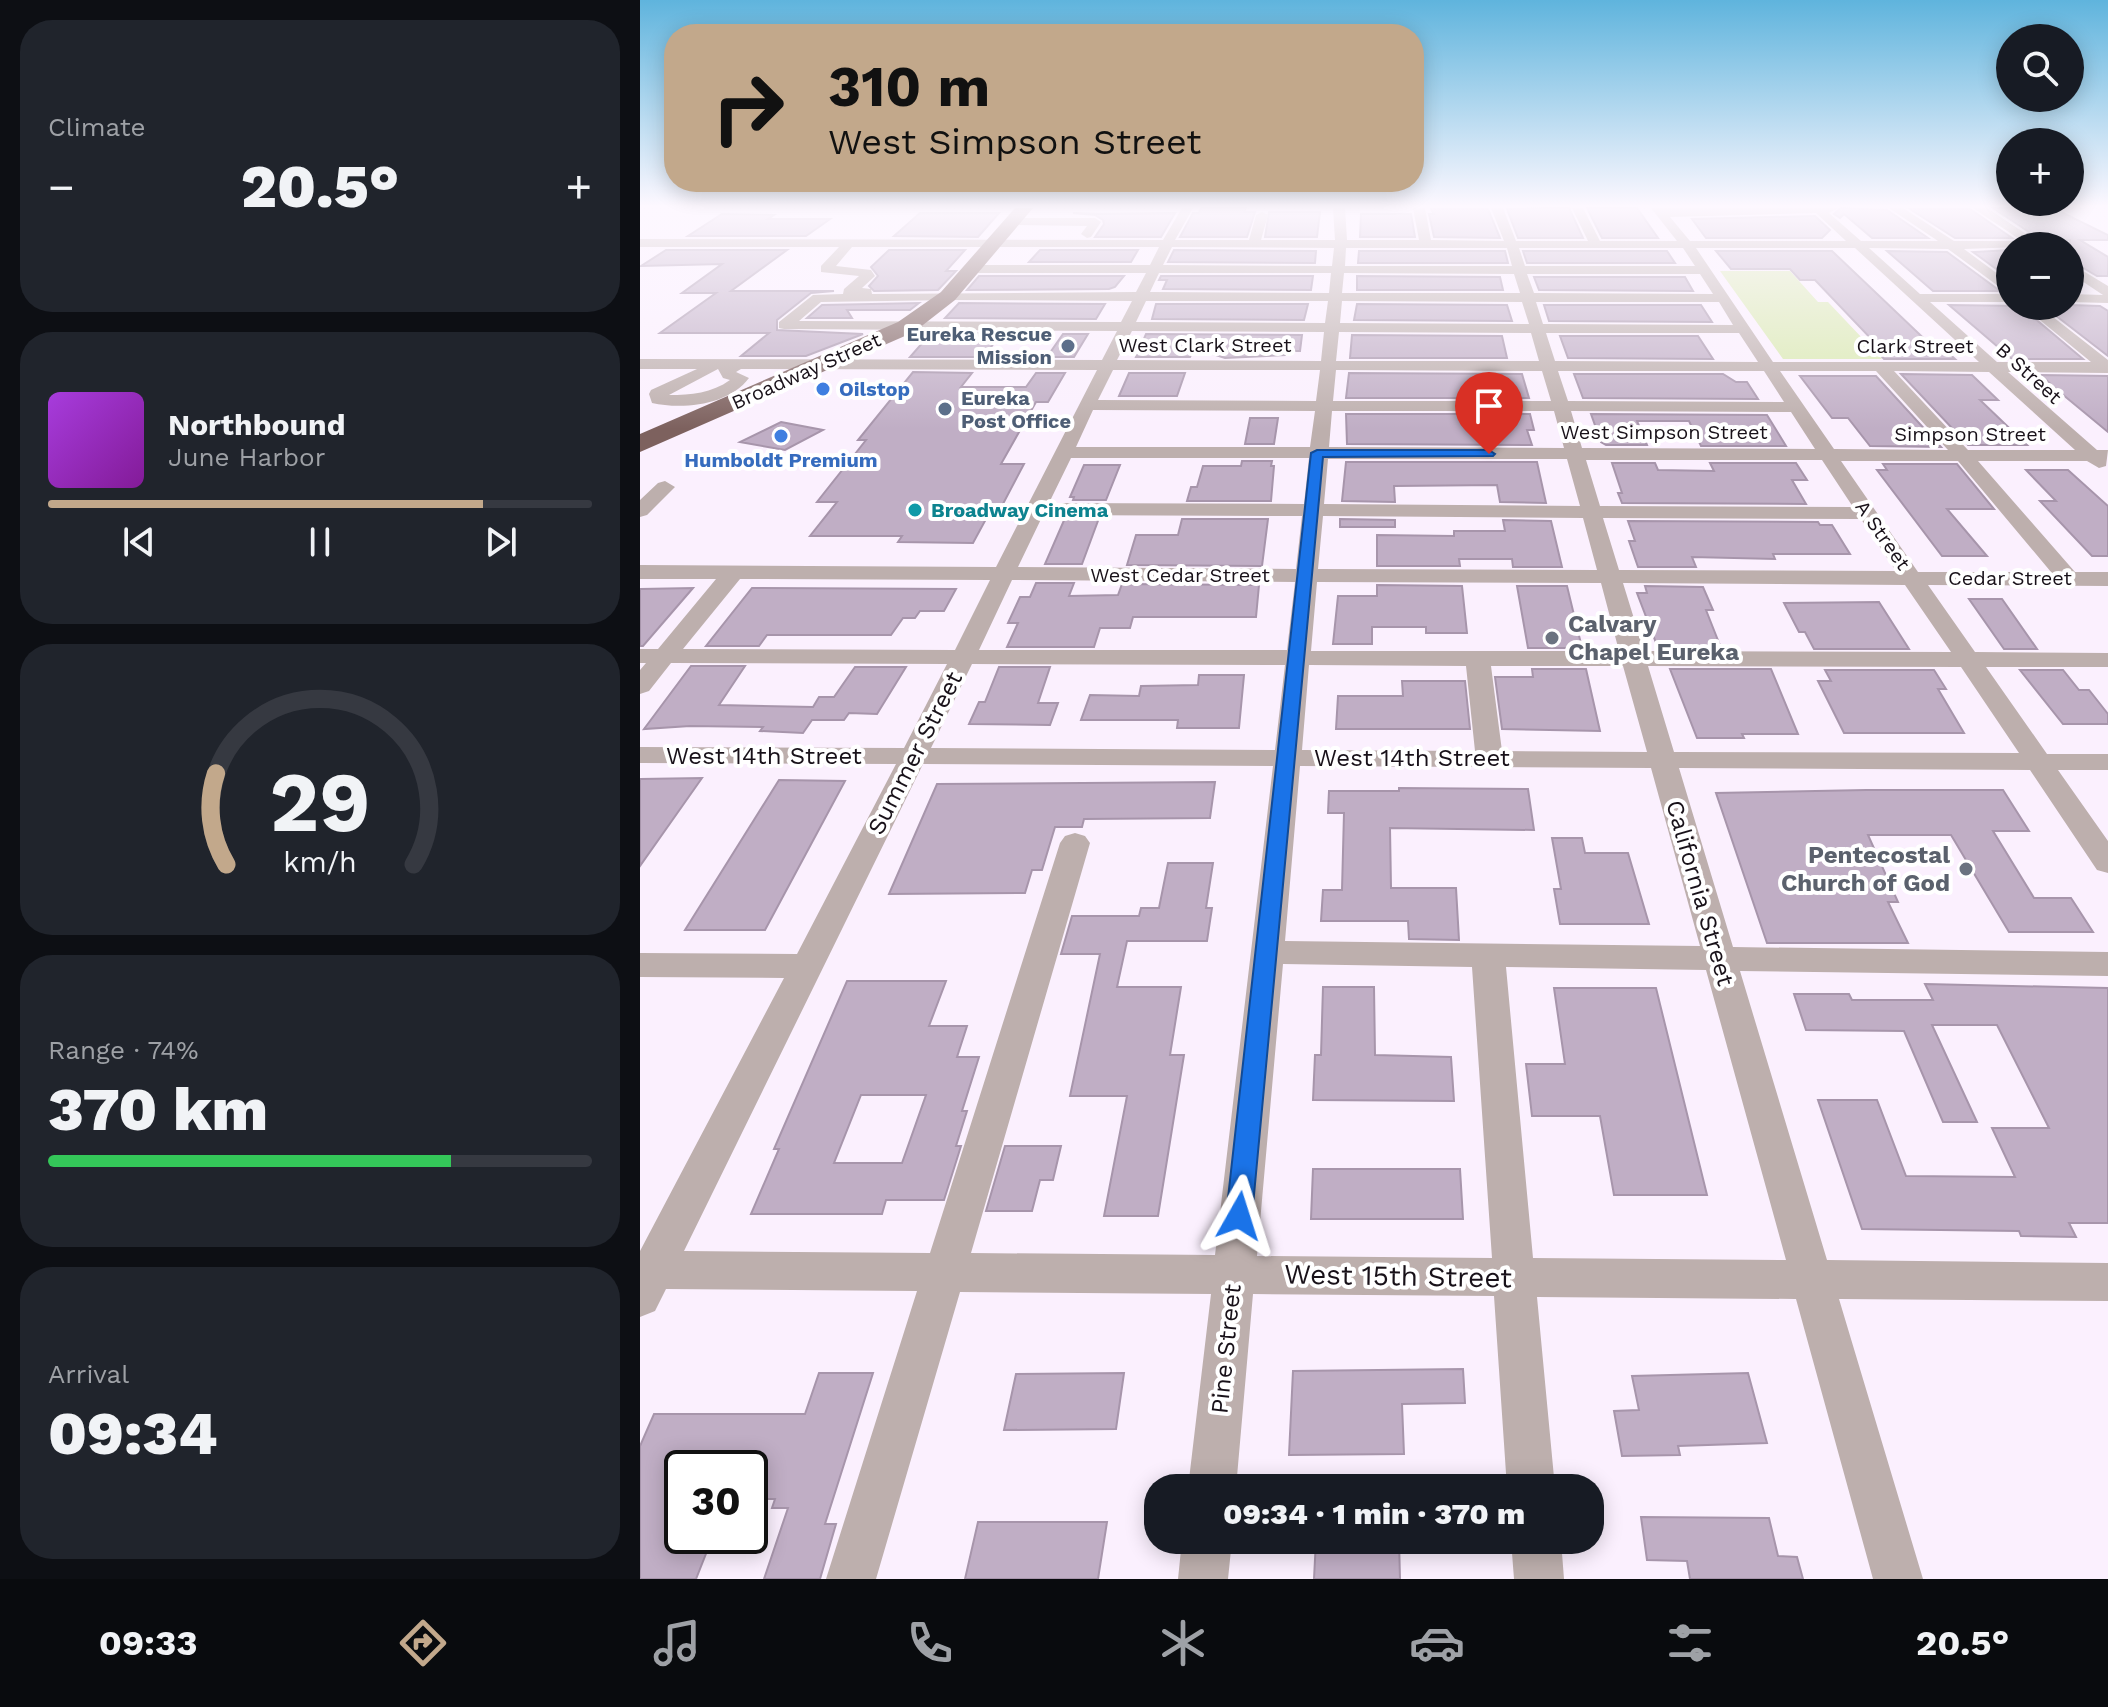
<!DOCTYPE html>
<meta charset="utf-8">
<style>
body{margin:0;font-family:"Work Sans",sans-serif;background:#20242c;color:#f1f3f6;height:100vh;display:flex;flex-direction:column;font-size:30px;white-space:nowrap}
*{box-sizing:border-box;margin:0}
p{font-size:26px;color:#9ea1a6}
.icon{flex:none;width:44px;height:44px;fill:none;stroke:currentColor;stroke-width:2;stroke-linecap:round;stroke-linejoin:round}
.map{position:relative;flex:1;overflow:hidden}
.details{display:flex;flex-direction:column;gap:20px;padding:20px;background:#0d0f14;width:640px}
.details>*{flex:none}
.top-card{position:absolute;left:24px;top:24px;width:760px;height:168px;border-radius:32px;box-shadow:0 4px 20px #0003;background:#c2a88b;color:#111;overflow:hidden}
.buttons{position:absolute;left:1356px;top:24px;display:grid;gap:16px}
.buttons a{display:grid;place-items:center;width:88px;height:88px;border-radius:50%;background:#171b24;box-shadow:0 4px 20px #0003;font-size:40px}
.speed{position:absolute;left:24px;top:1450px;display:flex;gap:16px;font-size:40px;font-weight:700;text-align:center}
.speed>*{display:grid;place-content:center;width:104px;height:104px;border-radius:50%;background:#171b24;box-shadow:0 4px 20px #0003;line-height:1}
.speed .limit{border:4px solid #111;border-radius:12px;background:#fff;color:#111}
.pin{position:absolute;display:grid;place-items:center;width:68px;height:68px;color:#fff;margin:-82px -34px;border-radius:50% 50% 50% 0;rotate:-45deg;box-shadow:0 0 8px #0007}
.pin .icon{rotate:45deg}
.me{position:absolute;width:88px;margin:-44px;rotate:6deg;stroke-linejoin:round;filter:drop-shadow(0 0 6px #0008)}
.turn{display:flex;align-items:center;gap:28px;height:168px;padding:0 32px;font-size:36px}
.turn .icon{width:104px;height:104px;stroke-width:2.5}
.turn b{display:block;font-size:56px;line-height:68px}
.big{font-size:60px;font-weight:800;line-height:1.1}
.details .widget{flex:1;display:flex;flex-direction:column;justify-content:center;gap:12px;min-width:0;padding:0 28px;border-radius:32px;background:#20242c}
.details .dial{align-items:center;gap:0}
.dial svg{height:208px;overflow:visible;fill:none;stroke:#363941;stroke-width:7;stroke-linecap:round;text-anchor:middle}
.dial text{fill:#f1f3f6;stroke:none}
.song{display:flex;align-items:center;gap:24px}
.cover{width:96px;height:96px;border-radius:12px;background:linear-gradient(135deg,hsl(280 70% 55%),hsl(290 70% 35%))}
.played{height:8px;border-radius:4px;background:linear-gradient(90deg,#c2a88b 80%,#363941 80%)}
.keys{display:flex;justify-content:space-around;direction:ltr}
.heat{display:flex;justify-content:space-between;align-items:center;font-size:44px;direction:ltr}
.charge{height:12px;border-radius:6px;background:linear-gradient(90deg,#34c759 74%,#363941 0)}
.trip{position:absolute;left:504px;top:1474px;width:460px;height:80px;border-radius:32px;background:#171b24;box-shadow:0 4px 20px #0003;font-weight:800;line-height:80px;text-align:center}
.menu{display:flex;height:128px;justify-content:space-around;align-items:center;background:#090b0e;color:#9ea1a6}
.menu .icon{width:56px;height:56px}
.menu .current{color:#c2a88b}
.menu b{font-size:36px;color:#f1f3f6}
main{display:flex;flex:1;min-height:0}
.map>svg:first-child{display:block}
.green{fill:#d8e9ae}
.building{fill:#c0aec5;stroke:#a795ab;stroke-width:2;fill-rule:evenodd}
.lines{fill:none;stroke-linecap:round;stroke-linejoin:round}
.minor{fill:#bdafad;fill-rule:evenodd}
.highway{fill:#7d615e;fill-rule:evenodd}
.route{fill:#1a73e8;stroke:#114b97;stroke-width:2}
.service-dot{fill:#5c6f8a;stroke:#fff;stroke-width:3}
.shop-dot{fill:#3f7fe0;stroke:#fff;stroke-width:3}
.culture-dot{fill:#0f9aa8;stroke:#fff;stroke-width:3}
.worship-dot{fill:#6b7280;stroke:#fff;stroke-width:3}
.labels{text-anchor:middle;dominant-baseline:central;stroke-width:8;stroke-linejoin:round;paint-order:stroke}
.far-service-label{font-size:20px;font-weight:bold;fill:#4e5e75;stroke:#fff;text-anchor:end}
.far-street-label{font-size:20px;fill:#181119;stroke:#fff}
.far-shop-label{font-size:20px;font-weight:bold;fill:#366cbe;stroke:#fff;text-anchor:start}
.far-culture-label{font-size:20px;font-weight:bold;fill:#0d838f;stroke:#fff;text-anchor:start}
.worship-label{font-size:24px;font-weight:bold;fill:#5b616d;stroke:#fff;text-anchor:start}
.street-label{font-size:24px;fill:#181119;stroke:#fff}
.near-street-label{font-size:28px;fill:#181119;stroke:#fff}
</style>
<main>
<section class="details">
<div class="widget"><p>Climate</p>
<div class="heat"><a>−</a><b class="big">20.5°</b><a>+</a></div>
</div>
<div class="widget">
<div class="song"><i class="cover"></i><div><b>Northbound</b><p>June Harbor</p></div></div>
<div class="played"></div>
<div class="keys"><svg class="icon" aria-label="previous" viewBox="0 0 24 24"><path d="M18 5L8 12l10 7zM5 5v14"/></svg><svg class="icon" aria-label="pause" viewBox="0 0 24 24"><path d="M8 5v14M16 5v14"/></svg><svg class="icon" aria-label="next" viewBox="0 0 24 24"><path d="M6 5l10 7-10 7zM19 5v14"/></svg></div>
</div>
<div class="widget dial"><svg viewBox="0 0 100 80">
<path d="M14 69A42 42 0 1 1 86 69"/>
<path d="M14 69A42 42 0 0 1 10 34" stroke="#c2a88b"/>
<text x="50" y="56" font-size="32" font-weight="700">29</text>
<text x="50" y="72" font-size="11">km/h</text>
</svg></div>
<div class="widget"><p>Range · 74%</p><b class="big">370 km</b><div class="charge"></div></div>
<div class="widget"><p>Arrival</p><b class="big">09:34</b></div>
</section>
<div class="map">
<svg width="1468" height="1579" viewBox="0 0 1468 1579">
<rect width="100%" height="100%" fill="#fbf0fe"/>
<path class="green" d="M1080 271H1150L1178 302H1188L1242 359H1143Z"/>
<path class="building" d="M561 208H606L604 212H615L607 237H540L553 213H559Z
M907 208H929L943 238H878L867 209Z
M947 208H997L1018 238H962Z
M1201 208 1247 210 1288 238H1232L1204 214 1200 218 1194 214Z
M1353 208H1413L1468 235V240H1440L1468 257V276H1457L1430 260V240H1401Z
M791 209H848L860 238 794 237 789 214H794Z
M1270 209H1330L1372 238H1315Z
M629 212H680L677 237H625Z
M280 213H359L338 237 254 236Z
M433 213 459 214 535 213 521 237H455L464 224 463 220 455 215Z
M82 214 134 215 128 219H190L166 236H48Z
M721 214H771L775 237H720Z
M1175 216 1190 230 1182 238H1066L1052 219Z
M26 250H147L91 291H194L171 293 137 320V330L223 334 166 356H101L129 333H20L76 293H42L82 264 1 266Z
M249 250H325L306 271H316L298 290 234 291 229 286 238 276 231 267Z
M400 250H498L491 262H389Z
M534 250 676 251 675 263 528 262Z
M1370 250V279L1333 252Z
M719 251H865L868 263H718Z
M883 251H1027L1035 263H887Z
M1076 251H1192L1296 350H1305L1315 359H1244L1232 346H1238L1175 280H1160L1150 269H1091Z
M1247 251 1307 252 1360 291H1293Z
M339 276H484L475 287 469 289 327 290Z
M521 276H673L671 290 523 289 527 280H519Z
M717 276 860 277 863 290H717Z
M894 277H1045L1053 291 899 290Z
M279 303 270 310H207L212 318H167L182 305Z
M319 303 465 304 456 319 305 318Z
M516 304H668L664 320 512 319Z
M717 304 867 305 872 321 714 320Z
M904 305H1061L1072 322 909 321Z
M1309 305 1380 306 1443 359H1372Z
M1430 305 1460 306 1468 311V356L1406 308H1430Z
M291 333H361L344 357H270Z
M423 334H448L434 357H407Z
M506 334 662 335 660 351H645V355L585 358 554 348 550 357H496Z
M712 335 862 336 867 358H710Z
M920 336H1058L1073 359 928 358Z
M273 372 332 373 321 387H386L396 373H425L408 402H396L361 464H384L355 519H346L333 543 258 542 262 536H170L197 502H177L226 440H218Z
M489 373H545L537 396H479Z
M709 373 882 374 889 398H706Z
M934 374H1083L1096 382H1107L1118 399 943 398Z
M1261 374 1332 375 1358 400H1340L1387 445H1328Z
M1401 375 1468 376V432L1416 389Z
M1160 376H1236L1301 447 1230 446 1208 418H1192Z
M706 414H890L894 430H887L892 445 707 444Z
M951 414 1127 415 1146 446H1061L1049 421H997L1007 445H966L961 442Z
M610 418H638L634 444H605Z
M141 422 183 430 145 450 100 442Z
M602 461H632L631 466H634L631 501H547L551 487H557L563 466H601Z
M706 462H897L906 503 860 502 857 485 754 486 755 502 702 501Z
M972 463H1015L1018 470 1074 471 1070 463H1156L1167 480H1152L1166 504 982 503 978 493H982Z
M1243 464H1317L1354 509H1307L1347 556H1302L1237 470H1247Z
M444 465H480L466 500H433L434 497H430Z
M1386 470H1428L1468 506V556H1452L1400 501H1416Z
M425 518H459L442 564H405Z
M542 519H628L622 566 487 565 496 535H538Z
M700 519 755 520V527H700Z
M863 520 911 521 922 567H873L872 559H819L820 566H737V535L814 536V531H865Z
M988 521 1178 522 1180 525H1192L1210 554H1133L1135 559 1052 557 1056 567H998L989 541H995Z
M396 583H434L429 596 478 595 482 584 619 585 616 617H493L490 628H460L454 647H367L378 623H368L380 597H390Z
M737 585 822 586 827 633H786V627H732V644H693L698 596H737Z
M877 586H927L942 648H888Z
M1005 586 1063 587 1073 610H1066L1081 648H1018L997 593H1007Z
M53 588 3 646H0V589Z
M112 588 316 589 304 611H280L275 618H263L251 635H127L119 646H66Z
M1329 599H1362L1397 649H1364Z
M1239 602 1269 649H1174L1165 632H1159L1144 603Z
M51 666H105L79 705 173 707 179 697H194L215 667H266L237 714 209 713 204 720H172L163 733 120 731 123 727 50 726 4 729Z
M359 667H410L398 703H418L410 725 329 724 339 702H345Z
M892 669H946L960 731 862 729 855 677H893Z
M1030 669H1131L1158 734H1102L1104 738H1057Z
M1185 670H1294L1306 689H1298L1324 733H1204L1178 681H1191Z
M1380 670H1423L1439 690H1449L1468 714V724H1423Z
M559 675H604L599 728H537L538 720H441L450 695 499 696 501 686 558 685Z
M762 681H825L830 729H696L698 696H763Z
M62 778 0 866V779Z
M139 780 205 781 125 930H45Z
M575 782 570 818 444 819 442 827H415L402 870H392L385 893 249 894 297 784Z
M759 788 888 789 894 830 750 828 751 888H816L819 940 769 939 768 921H681L683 890H702L704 813H688L689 791H759Z
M1226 790H1363L1389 831H1353L1394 898H1431L1453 932H1369L1311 835H1228L1258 902H1248L1268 943H1127L1076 793Z
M912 838H942L945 853H988L1009 924H920L914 889H921Z
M528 863H573L566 908H572L567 941H487L477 987H541L530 1055H544L518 1216H464L487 1096H430L460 954H421L432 916H499L501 908H519Z
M207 981H306L289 1026H327L317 1057H339L322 1111H327L316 1146H321L304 1200H246L242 1214H111L139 1149H134ZM221 1095H286L262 1163H194Z
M1285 984 1468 988V1223H1429L1436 1237 1381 1236 1379 1231 1222 1229 1178 1100H1237L1266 1176 1375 1177 1352 1128H1409L1357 1025H1292L1337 1122H1303L1264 1031 1166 1030 1154 994H1209L1212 1000H1293Z
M683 987H734L735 1055 811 1057 814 1101 673 1100 675 1055H681Z
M914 988H1016L1067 1195H974L960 1116H892L886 1064H925Z
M365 1146H421L413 1180H400L392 1211H346Z
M673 1169H820L823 1219H671Z
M823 1369 825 1403 762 1404 764 1454 649 1455 653 1371Z
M179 1373H233L185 1524H196L180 1579H124L148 1508H132L135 1499H110V1468H42V1541H71L56 1579H0V1446L14 1414H165Z
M484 1373 476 1429 364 1430 376 1374Z
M1108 1373 1127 1443 1038 1446 1040 1455 982 1456 974 1411 999 1410 992 1376Z
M1001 1517 1129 1518 1138 1556 1157 1557 1163 1579H1050L1047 1561 1007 1560Z
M338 1522H467L458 1579H325Z
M676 1540H759L760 1579H674Z"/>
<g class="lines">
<path class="minor" d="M542 208H553L535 240H609L616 215 622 212 628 215 621 240H695L693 208H705L707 240H779L773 208H785L791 240 864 241 851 208H863L876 241H948L932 208H943L960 241H1037L1011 208H1198L1189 213 1221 241H1298L1249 208H1263L1314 241H1382L1333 208H1347L1404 246 1324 249 1370 283V302H1290L1357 362H1451L1383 306H1399L1468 360V373L1368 372 1457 450H1468L1466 466 1459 468 1447 461H1338L1435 572H1468V586L1288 585 1335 652 1468 653V667H1346L1407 754H1468V770H1418L1468 841V873L1457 870 1390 770 1039 768 1093 947 1468 952V976L1100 971 1187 1260 1468 1263V1301L1199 1299 1283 1579H1233L1156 1299 897 1297 915 1488H867L854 1296 613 1294 596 1488H548L571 1294 320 1292 236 1579H186L277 1291 26 1289 15 1311 0 1317V1251L144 978 0 977V953L157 954 256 764 0 763V747L264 748 307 664 31 663 9 691 0 694V670L6 663H0V649H18L76 579H0V565L356 567 457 370 101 369 96 372 109 378C89 405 43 410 12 403L9 394 11 390 57 369H0V359L462 360 477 331 144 329 139 328V322L173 295 203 294 204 289 219 276 181 272V266L199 247H0V239L523 240ZM1176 213 1206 241H1050L1030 217ZM212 247H519L510 265H331L324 269 331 273H506L496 292 232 294 231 289 222 288 235 276 231 270 196 266ZM532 247 694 248 692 266 523 265ZM706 248H867L872 266H705ZM879 248H1043L1055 266H885ZM1056 248H1215L1339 362H1133ZM1229 248 1308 249 1369 294H1280ZM519 273H691L689 293 510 292ZM704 273 874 274 880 293H702ZM887 274H1060L1073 294 894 293ZM311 300 492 301 481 322 159 321 181 302ZM506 301H688L685 323 496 322ZM702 301 882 302 889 324 700 323ZM896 302H1079L1093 325 903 324ZM492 331 684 332 681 361 477 360ZM699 332 891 333 899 361H696ZM906 333H1099L1118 362 915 361ZM78 369 83 378 90 380C72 393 51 395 29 395ZM473 370H680L676 401 458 400ZM696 370 902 371 911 401H693ZM918 371H1124L1144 402 928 401ZM1140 371H1236L1308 450 1194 449ZM1254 371 1349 372 1435 450H1328ZM453 410 675 411 670 447H436ZM692 411H914L924 448 689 447ZM931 411 1151 412 1175 449 942 448ZM431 458H669L664 504 409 503ZM688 459H927L940 506 684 504ZM946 460H1182L1213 507 960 506ZM1201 461H1318L1411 572H1278ZM403 515 662 516 656 569 378 567ZM683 516 943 518 957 570 678 569ZM963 518 1221 519 1256 571 979 570ZM100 579 350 580 315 650 43 649ZM372 580 655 582 647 650H339ZM677 582 961 583 979 651H671ZM983 583 1265 585 1311 652 1004 651ZM332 664 645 665 635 750 291 748ZM669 665 826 666 835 751 662 750ZM851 666H983L1007 752 862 751ZM1008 666 1321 667 1379 753 1034 752ZM283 764 633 766 575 1255 331 1253 450 843 445 836 435 833 425 836 420 843 290 1253 44 1251ZM660 766 1011 768 1060 946 645 941ZM643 964 832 967 852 1258 617 1256ZM866 967 1066 970 1146 1260 893 1258Z
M372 218H455L461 222 451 237 447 238 441 234 447 226 368 225V219Z
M1430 263 1468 286V303L1430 302V294L1463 295 1430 273Z
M25 481 35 487 7 515 0 517V500L18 483Z
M542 1540H592L588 1579H538Z
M871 1540H921L924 1579H874Z"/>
<path class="highway" d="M375 208H393L315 300 274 332 0 452V434L258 322 301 292Z"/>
</g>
<linearGradient id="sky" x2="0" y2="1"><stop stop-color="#5fb4dd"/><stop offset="0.48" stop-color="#fdf8ff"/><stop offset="1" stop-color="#fdf8ff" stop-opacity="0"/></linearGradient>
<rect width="1468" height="429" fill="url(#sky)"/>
<path class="route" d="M849 450 855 454 853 456 683 457 612 1216 609 1224 599 1228 590 1224 586 1216 671 453 677 450Z"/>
<g class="service-dot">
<circle cx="428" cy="346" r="8"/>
<circle cx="305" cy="409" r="8"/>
</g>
<g class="shop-dot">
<circle cx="183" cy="389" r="8"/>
<circle cx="141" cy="436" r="8"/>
</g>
<circle class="culture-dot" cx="275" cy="510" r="8"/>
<g class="worship-dot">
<circle cx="912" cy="638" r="8"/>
<circle cx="1326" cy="869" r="8"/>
</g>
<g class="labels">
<g class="far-service-label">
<text x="412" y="334">Eureka Rescue<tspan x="412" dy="23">Mission</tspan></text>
<text x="321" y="398" text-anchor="start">Eureka<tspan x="321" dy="23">Post Office</tspan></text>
</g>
<g class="far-street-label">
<text x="565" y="345">West Clark Street</text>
<text x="1275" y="346">Clark Street</text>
<text transform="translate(166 371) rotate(-24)">Broadway Street</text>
<text transform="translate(1389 373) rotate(42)">B Street</text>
<text x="1024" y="432">West Simpson Street</text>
<text x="1330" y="434">Simpson Street</text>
<text transform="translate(1243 535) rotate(55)">A Street</text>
<text x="540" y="575">West Cedar Street</text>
<text x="1370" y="578">Cedar Street</text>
</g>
<g class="far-shop-label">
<text x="199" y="389">Oilstop</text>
<text x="141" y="460" text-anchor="middle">Humboldt Premium</text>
</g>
<g class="far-culture-label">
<text x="291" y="510">Broadway Cinema</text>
</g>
<g class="worship-label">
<text x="928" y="624">Calvary<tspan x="928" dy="28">Chapel Eureka</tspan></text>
<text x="1310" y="855" text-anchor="end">Pentecostal<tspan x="1310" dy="28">Church of God</tspan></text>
</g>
<g class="street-label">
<text transform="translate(275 753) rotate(-63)">Summer Street</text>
<text x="124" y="756">West 14th Street</text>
<text x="772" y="758">West 14th Street</text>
<text transform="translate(1060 893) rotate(74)">California Street</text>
<text transform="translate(586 1349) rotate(-84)">Pine Street</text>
</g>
<g class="near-street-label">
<text transform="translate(758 1276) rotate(1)">West 15th Street</text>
</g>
</g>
</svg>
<div class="buttons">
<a><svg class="icon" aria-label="search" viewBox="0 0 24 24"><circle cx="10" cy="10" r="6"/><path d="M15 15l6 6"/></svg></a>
<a>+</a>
<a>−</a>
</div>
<div class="speed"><div class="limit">30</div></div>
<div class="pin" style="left:849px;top:454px;background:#d93025"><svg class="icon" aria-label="arrive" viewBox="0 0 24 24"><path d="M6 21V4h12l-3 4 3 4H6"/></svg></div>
<svg class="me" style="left:599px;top:1216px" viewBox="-20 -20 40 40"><path d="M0-17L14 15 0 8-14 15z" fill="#1a73e8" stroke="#fff" stroke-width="4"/></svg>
<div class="trip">09:34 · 1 min · 370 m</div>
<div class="top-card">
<div class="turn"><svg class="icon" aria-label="right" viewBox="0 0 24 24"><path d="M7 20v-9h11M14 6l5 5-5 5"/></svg><div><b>310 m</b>West Simpson Street</div></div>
</div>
</div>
</main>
<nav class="menu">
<b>09:33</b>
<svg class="icon current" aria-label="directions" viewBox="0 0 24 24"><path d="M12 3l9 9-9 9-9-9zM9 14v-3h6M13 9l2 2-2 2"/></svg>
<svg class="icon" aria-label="music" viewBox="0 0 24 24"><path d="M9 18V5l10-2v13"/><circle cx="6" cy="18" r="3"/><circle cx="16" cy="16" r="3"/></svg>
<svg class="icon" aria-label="phone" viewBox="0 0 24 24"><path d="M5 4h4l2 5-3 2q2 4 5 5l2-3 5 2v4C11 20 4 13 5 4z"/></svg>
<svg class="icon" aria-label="climate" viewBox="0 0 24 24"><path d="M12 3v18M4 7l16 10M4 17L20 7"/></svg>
<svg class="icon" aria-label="car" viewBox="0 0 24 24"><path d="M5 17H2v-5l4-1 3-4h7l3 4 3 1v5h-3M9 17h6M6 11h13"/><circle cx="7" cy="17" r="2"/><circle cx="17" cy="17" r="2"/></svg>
<svg class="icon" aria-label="filters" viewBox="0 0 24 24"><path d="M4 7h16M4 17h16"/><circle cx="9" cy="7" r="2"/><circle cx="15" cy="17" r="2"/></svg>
<b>20.5°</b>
</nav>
